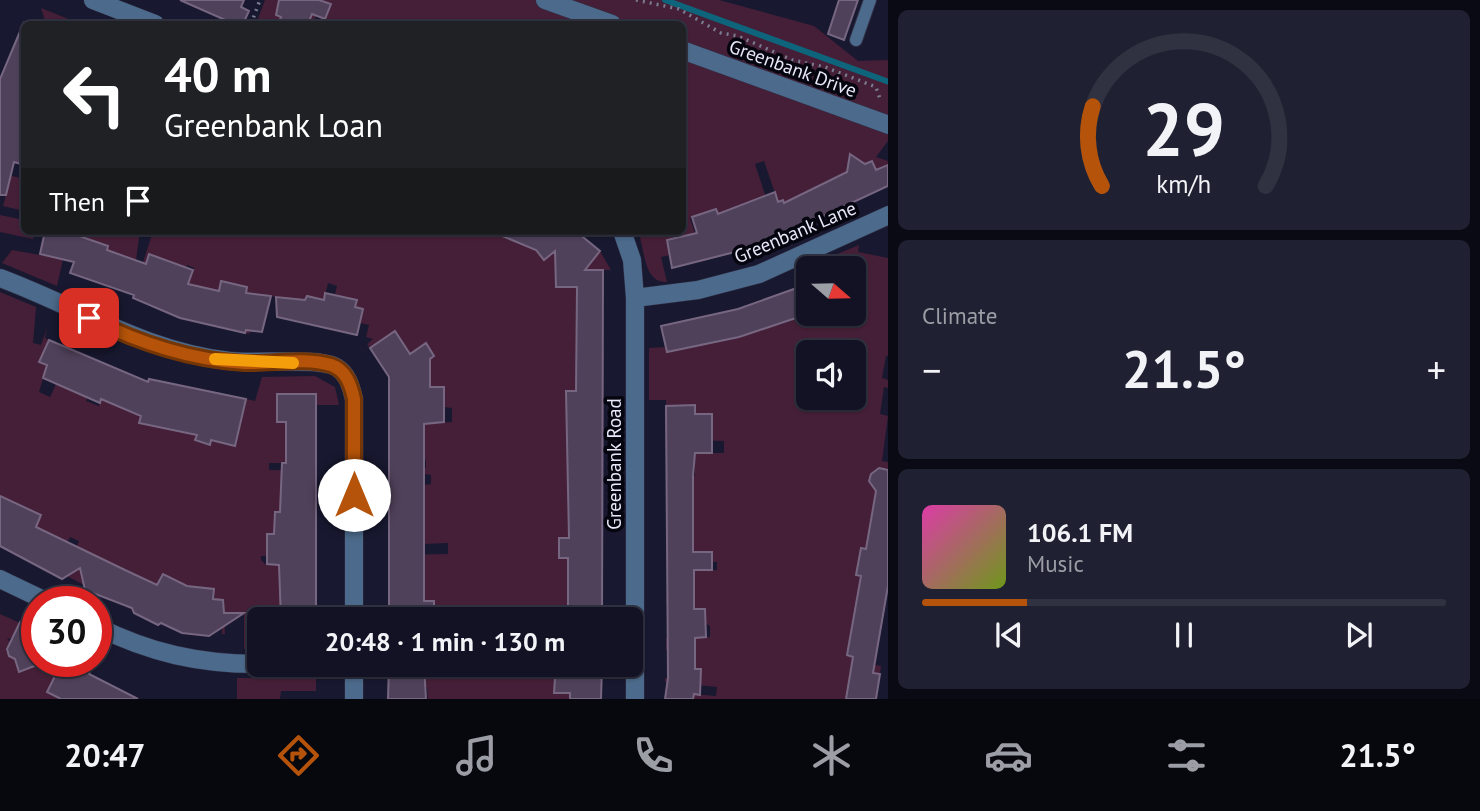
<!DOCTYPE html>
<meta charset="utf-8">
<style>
body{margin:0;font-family:"PT Sans",sans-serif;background:#1f2031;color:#f1f3f6;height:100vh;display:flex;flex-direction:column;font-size:26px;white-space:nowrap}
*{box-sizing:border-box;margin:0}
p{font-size:23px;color:#9c9ea6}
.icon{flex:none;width:38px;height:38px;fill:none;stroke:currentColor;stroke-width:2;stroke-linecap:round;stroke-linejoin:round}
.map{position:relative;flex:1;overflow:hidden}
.drawer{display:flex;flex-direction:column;gap:10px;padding:10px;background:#0a0a14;width:592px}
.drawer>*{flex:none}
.guide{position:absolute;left:21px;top:21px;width:665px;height:214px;border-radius:10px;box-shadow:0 2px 5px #0004,0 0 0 2px #313241;background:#202124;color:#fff;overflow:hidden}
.needle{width:46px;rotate:110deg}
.controls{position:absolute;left:796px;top:256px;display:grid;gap:14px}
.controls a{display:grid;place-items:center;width:70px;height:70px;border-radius:10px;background:#121224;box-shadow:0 2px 5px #0004,0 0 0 2px #313241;font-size:35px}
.speed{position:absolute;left:21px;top:586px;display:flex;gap:14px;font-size:35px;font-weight:700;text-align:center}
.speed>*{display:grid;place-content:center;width:91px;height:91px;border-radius:50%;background:#121224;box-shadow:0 2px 5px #0004,0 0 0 2px #313241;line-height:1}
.speed .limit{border:10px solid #d22;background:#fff;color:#111}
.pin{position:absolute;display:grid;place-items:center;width:60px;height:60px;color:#fff;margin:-30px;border-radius:14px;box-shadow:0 4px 10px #0006}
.me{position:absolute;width:77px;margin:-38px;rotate:0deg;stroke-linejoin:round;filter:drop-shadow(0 0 5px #0008)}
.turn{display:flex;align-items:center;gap:24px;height:147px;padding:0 28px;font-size:32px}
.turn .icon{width:91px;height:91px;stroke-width:2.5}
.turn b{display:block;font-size:49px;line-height:60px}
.then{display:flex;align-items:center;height:66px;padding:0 28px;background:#0003;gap:14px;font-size:26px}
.big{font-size:52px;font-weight:700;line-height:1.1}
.drawer .card{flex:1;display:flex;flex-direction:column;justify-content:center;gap:10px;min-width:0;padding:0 24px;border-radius:10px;background:#1f2031}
.drawer .dial{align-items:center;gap:0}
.dial svg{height:182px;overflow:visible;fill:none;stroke:#313241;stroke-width:7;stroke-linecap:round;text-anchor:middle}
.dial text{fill:#f1f3f6;stroke:none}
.song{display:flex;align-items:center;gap:21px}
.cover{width:84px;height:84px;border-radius:10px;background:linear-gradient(135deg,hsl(320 70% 55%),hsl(80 70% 35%))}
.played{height:7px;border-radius:4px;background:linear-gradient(90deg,#b45309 20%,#313241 20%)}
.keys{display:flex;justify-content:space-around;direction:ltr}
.heat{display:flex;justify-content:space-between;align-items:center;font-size:38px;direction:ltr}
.trip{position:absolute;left:247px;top:607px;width:396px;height:70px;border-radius:10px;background:#121224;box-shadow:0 2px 5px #0004,0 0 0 2px #313241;font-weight:700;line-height:70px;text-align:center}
.dock{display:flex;height:112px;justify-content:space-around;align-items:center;background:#07070e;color:#9c9ea6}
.dock .icon{width:49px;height:49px}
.dock .current{color:#b45309}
.dock b{font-size:32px;color:#f1f3f6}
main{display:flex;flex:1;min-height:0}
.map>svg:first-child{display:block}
.green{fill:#451f37;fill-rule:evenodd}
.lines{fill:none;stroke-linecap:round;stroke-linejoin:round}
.stream{stroke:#0e647a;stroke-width:6}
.building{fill:#50415a;stroke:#776681;stroke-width:2}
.lane-casing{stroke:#313148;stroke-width:14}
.street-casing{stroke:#313148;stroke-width:19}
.path{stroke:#7b7c90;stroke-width:3.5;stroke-dasharray:2 5;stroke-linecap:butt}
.lane{stroke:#4c6a8b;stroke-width:12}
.street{stroke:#4c6a8b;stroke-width:18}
.route-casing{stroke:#753606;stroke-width:18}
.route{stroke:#b45309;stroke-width:12}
.slow{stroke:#f59e0b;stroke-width:12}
.labels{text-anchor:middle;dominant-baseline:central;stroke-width:7;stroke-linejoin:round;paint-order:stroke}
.street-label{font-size:19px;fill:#e7e9fa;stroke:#05050f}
</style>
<main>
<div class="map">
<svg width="889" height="699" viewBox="0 0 889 699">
<rect width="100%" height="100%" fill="#181830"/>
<path class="green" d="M265 0H281L276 14 281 17 278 24H256Z
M296 0H719L814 26 858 61 888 60V141L876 157 888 161V167L876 170 872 161 862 166 849 162 850 171 813 189 811 204 818 219 814 221 802 195 784 203 782 200 778 202 764 161 755 164 771 213 755 214 750 201 733 208 739 225 721 226 716 209 690 218 704 261 700 262 694 234 667 240 670 255 661 257 667 282C643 283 645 249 638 231H682V24H323L331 5 322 1 313 24H308L309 20Z
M41 8 71 20 69 24H46Z
M0 173 24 179V211L3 206 10 180Z
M0 215 24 220V231H35L33 239 0 232Z
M81 231H140L136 260 127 257 124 263 105 257 108 245 86 238 79 248Z
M153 231H497L496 234 522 244 528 231 533 247 543 259 557 250 584 272 600 251 611 270H603V277L556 278 557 287H577L586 355H604V361L576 362V389H586V398H604V401H566V437H578L569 487V538L559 558H603V563H586L568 602H602V608H567L566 619 424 620 389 601 423 558 389 557V555L448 554V543L424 544V485L431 484V475L389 468H426V460L389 425 452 422V408L444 407V387H389L388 381 407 374 434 355 426 343 410 354 395 332 370 348 367 344 373 339 366 337 369 325 360 323 363 309 355 307 356 301 333 302 337 286 328 283 324 300 307 296 304 308 284 298 262 295 256 302 252 331 248 334 245 333 248 319 221 281 217 299 192 285 190 292 186 291 194 268 187 265 181 283 175 264 150 254 132 297Z
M69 232 57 286 2 263 12 250 57 258 62 237Z
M859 245 858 252 888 258V356H886L882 378 888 380V388L884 387 880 414 888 416 882 461 888 462V470L880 469 879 473 873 472 869 481 877 484 875 496 888 499V508L874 505 876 550 861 548 856 575 888 581V590L860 585 847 655 875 660V665L881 666 880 674 851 669 846 699H693L694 694 716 696 717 687 665 682V678H701V669H695V651L666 650V638L710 637V626L682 609V601H666V598L694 597V570H717V562H712V552H693L692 494 666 493V476H695V453H724V441L684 440 695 414V405L666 406V400H649V348L666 347 667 352 722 340 730 311 739 337 765 329 757 303 769 298 779 325 804 316 795 289 807 284 808 313H819V320L834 321 835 313H854V268H840L835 255ZM808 352H854V397H808Z
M0 292 36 307 33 343 41 345 47 328 45 338 49 340 40 361 47 365 39 392 50 397 56 384 100 364 86 401 99 406 103 395 148 382 139 423 156 427 164 409 177 431 197 435 195 440 209 419 215 392H218L208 439 235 445 246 399 255 401 262 377 315 376 335 387 339 405H316V394H277V422H300V430H316V435H286V463H269V470L317 471V476H286L280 503 300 504V512H275V521H281V534L267 535V550L316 551V554L261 556V560L265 564H282L279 591 316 593V604H282L281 619 259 620V649H244V613H224L225 634H222C223 616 213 605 214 589L191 586 184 630 173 629 178 610 170 605 181 583 163 574 157 586 146 581 132 610 126 607 140 578 84 585 67 576 79 550 76 548 79 541 70 537 66 544 34 529 41 515 0 496Z
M0 614 20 623 12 638 7 639 10 642 6 651 15 659 18 669 25 670 29 662H62L47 691 61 699H0Z
M424 665H566V678L555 681 557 693 601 694 602 699H428L427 687H388V683H426Z
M237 678H316V691H281L280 699H237Z"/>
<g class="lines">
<path class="stream" d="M665 0 889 82"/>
</g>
<path class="building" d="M180 0H244L241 7 249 11 243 24 232 23Z
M279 0H319L331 4 325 19 312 14 308 24H278L281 17 276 15Z
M839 0H858L844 40 828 34Z
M24 22V165L14 162 6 195H0V79Z
M850 154 865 164 872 161 876 170 888 165V186L789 232 735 252 672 268 667 240 697 233 692 217 716 209 718 214 775 192 778 202 783 200 784 203 847 172Z
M45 231H81L79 236 108 246 107 250 146 264 149 254 193 270 188 284 219 291 221 281 247 287 246 293 271 296 262 332 246 330 245 333 180 318 133 298 134 295 70 273 74 262 40 254Z
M490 231H580L578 233 600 251 585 270H603L602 620H568V558H559V538H569L566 391H576L577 287H556L555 251 544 260 536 250Z
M808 284V314L739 337 667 352 661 326 738 309Z
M325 293 357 300 355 307 363 309 357 335 277 317 276 297 305 300 307 296 324 300Z
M395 331 410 354 426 343 434 356 430 359V387H444V422L424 424V601H434V614L427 620H389V377L370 348Z
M49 340 148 382 149 379 246 399 235 446 211 440 210 445 195 440 197 435 139 423 141 416 101 399 100 403 43 378 47 365 39 362Z
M277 394H316V620H281L279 565 267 564V534H274L275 512H280L282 463H286V422H277Z
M695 405V414H712V453H695L693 476V552H712V570H694V609H705L706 637 695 638V669H701L700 695 694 694 693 699H665L668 678 666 406Z
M879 468 888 470V586L873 673 880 674 876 699H846L853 657 847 655 861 576 856 575 861 548 866 549 876 491 869 481 871 474Z
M0 496 41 515 36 527 125 570 157 585 163 574 187 586 214 589 213 599 223 600 224 613H244L209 636 182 633 161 623 158 625 134 613 132 608 85 590 80 568 62 579 0 546Z
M20 622 37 629V665L19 672 15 659 9 656 7 649Z
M62 662H72L90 671 89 674 138 699H61L47 692Z
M389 665H424L426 699H388Z
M566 665H602L601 699H570V693H554L555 678H566Z"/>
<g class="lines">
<defs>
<path id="lane" d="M856 40 870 0"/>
<path id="street" d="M93 0 155 24
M545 0 612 24
M682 50 889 125
M622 231 632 260 635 298V699
M0 278C78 307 146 352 230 361 254 364 319 357 336 367 348 374 351 387 354 399V620
M635 298 698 290 759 274 889 215
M0 579 48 602
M96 626C150 653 199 664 259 664
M354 665V699"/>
</defs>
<use href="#lane" class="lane-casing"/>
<use href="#street" class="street-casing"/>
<path class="path" d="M636 0 679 9 721 33 738 36 792 60 825 67 876 87 881 102
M251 24 260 0"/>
<use href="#lane" class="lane"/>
<use href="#street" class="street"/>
</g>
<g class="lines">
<defs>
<path id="route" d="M89 318C137 342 191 360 244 363 271 364 305 357 331 365 346 370 351 385 354 399V495"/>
</defs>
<use href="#route" class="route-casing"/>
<use href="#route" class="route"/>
<path class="slow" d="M215 359 293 363"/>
</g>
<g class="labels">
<g class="street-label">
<text transform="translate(793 68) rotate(20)">Greenbank Drive</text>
<text transform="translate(795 232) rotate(-23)">Greenbank Lane</text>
<text transform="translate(614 464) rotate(-90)">Greenbank Road</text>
</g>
</g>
</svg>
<div class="controls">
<a><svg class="needle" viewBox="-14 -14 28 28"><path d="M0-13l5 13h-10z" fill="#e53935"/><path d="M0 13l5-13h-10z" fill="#9c9ea6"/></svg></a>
<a><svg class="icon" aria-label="sound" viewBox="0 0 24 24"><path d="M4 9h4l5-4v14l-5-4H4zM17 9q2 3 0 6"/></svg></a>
</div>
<div class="speed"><div class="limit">30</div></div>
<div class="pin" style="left:89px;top:318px;background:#d93025"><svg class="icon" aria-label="arrive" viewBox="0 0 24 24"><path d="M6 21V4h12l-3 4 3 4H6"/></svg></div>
<svg class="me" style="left:354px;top:495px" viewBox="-20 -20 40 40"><circle r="19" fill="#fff"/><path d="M0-13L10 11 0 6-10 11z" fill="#b45309"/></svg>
<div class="trip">20:48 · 1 min · 130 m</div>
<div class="guide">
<div class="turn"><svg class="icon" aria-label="left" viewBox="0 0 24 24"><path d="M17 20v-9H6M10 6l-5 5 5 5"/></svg><div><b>40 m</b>Greenbank Loan</div></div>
<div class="then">Then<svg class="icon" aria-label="arrive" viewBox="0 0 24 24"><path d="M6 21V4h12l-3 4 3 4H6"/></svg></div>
</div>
</div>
<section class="drawer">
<div class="card dial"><svg viewBox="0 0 100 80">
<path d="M14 69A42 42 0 1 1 86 69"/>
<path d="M14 69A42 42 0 0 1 10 34" stroke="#b45309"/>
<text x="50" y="56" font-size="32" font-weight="700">29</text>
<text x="50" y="72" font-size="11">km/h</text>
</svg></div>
<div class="card"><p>Climate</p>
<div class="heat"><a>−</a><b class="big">21.5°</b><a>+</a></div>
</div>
<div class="card">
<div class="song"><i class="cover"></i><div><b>106.1 FM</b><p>Music</p></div></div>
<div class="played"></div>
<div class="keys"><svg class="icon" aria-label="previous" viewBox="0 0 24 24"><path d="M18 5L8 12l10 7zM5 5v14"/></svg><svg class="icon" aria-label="pause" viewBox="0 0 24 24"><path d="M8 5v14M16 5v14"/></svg><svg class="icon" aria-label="next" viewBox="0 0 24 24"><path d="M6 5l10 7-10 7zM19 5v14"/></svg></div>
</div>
</section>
</main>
<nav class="dock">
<b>20:47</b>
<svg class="icon current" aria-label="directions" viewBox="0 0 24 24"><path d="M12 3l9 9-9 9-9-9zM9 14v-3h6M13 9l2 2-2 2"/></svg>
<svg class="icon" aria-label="music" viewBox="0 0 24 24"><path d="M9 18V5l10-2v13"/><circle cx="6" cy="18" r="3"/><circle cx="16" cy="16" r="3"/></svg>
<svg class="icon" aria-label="phone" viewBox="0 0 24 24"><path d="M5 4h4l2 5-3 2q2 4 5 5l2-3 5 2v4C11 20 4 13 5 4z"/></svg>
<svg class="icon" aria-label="climate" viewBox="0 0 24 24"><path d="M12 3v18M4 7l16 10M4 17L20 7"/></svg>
<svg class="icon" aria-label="car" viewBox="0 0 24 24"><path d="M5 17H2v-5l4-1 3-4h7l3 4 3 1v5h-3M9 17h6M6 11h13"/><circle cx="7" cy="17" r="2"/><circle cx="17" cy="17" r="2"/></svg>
<svg class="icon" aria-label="filters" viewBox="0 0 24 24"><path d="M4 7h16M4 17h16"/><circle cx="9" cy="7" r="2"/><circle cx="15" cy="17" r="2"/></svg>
<b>21.5°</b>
</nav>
